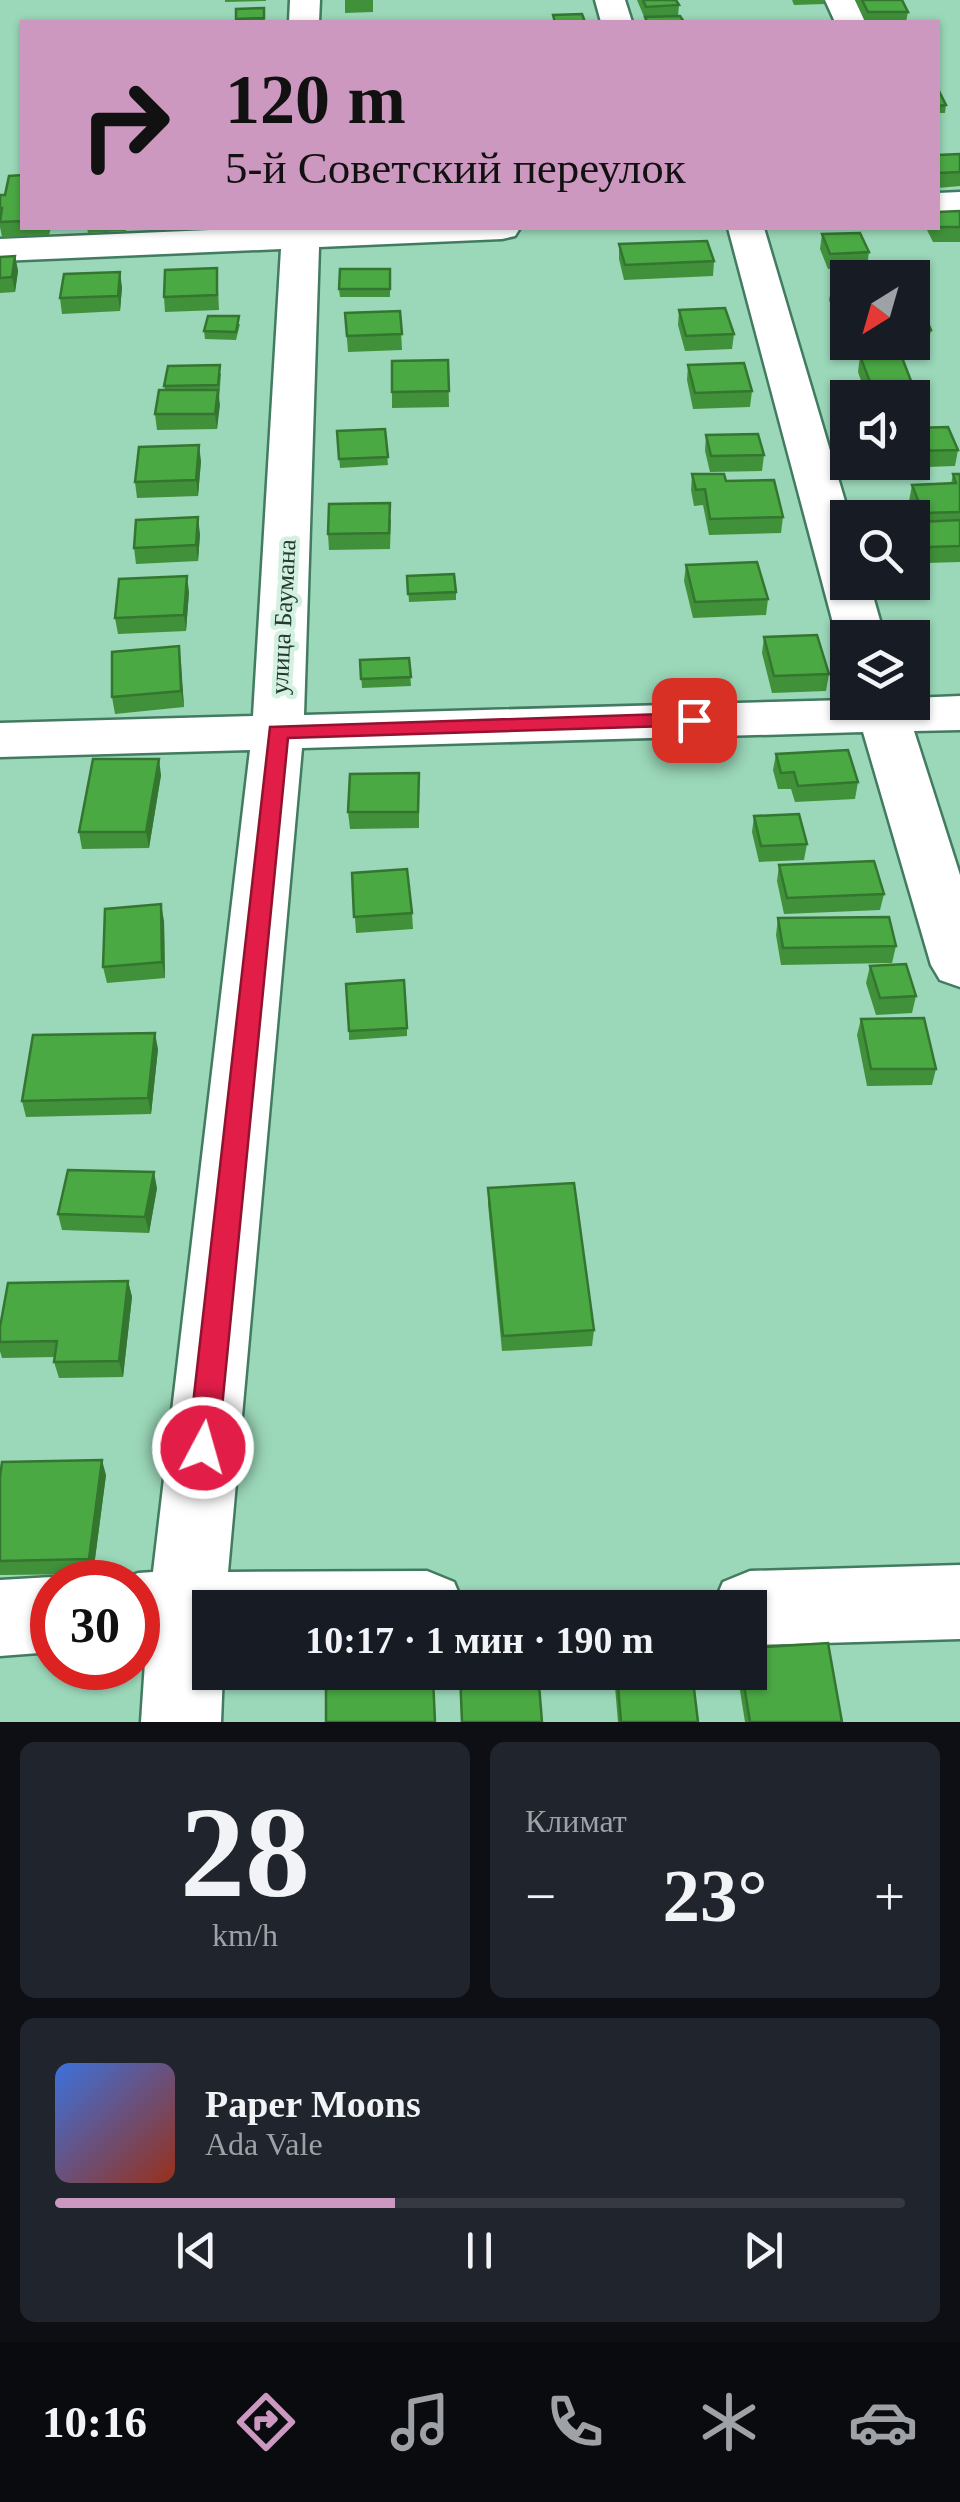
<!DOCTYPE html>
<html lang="ru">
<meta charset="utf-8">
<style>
body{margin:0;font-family:Georgia,serif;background:#20242c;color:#f1f3f6;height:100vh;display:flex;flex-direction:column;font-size:38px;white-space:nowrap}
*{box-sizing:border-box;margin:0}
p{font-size:32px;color:#9ea1a6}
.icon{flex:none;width:55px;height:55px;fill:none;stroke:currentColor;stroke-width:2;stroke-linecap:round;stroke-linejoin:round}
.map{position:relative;height:1722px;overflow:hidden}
.side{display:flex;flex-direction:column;gap:20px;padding:20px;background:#0d0f14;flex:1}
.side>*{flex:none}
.hud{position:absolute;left:20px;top:20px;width:920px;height:210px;border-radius:0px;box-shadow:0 2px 8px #0004;background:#cd98c0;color:#111;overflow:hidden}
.needle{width:65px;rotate:217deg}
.tools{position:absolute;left:830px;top:260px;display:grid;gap:20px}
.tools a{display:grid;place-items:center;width:100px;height:100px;border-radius:0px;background:#171b24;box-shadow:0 2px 8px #0004;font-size:50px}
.speed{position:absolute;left:30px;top:1560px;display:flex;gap:20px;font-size:50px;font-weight:700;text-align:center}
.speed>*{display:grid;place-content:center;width:130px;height:130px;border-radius:50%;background:#171b24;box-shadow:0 2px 8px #0004;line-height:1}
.speed .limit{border:15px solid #d22;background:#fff;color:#111}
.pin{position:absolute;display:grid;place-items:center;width:85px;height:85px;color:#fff;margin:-42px;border-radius:20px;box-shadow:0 5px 15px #0006}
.me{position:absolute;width:110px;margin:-55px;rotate:6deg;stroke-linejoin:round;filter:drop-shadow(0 0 8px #0008)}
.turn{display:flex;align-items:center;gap:35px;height:210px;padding:0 40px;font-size:45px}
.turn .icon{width:130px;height:130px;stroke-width:2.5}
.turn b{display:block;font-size:70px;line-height:85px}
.big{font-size:75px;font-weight:800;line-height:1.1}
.side .card{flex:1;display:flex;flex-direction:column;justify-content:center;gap:15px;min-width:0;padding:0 35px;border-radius:15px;background:#20242c}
.side .dial{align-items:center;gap:0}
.dial b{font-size:130px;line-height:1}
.song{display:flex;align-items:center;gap:30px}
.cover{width:120px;height:120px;border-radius:15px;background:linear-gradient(135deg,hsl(220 70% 55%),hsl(10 70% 35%))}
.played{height:10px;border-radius:5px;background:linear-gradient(90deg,#cd98c0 40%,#363941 40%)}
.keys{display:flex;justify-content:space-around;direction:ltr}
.heat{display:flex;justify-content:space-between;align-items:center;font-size:55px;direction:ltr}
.side .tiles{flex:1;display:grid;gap:20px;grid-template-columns:1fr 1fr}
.card:last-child{grid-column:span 2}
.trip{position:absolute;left:192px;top:1590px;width:575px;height:100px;border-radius:0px;background:#171b24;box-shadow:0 2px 8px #0004;font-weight:800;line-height:100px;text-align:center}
.tabs{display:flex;height:160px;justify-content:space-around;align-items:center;background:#090b0e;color:#9ea1a6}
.tabs .icon{width:70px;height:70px}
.tabs .active{color:#cd98c0}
.tabs b{font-size:45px;color:#f1f3f6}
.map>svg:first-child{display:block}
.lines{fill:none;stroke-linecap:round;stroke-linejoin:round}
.minor-casing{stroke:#427b60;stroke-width:5}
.minor{fill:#fff;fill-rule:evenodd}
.wall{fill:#40913a}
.shaded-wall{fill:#347630}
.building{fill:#4ba944;stroke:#347630;stroke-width:2.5}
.route{fill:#e11d48;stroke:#92132f;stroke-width:2.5}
.labels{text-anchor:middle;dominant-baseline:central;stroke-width:9;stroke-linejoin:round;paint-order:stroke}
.street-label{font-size:25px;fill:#213a2e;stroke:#d3f0e1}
</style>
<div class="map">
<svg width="960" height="1722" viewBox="0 0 960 1722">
<rect width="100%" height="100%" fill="#9bd7b9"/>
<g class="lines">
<defs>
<path id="minor" d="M290 0H320L319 22H289Z
M595 0H625L632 22H601Z
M825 0H855L866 22H835Z
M960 192V214L938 215V193Z
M258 228H520L515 236 502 239 319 247 304 715 848 700 912 702V698L960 696V730L914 731 960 875V987L940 980 931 965 863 732 302 748 228 1572 427 1571 454 1582 465 1608H210V1672H223L221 1722H141L146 1647H138V1582H114L138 1573 153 1572 250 750 0 757V723L253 716 281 249 0 261V239Z
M728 228H764L850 518 848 582H869L885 638H848V650L837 638Z
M960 1565V1639L750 1645V1608H712L723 1582 750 1571Z
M52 1577 64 1582H52V1652L0 1656V1580Z"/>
</defs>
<use href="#minor" class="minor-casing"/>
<use href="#minor" class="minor"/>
</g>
<path class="wall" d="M225 0H266V1L225 2Z
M345 0H373V12L345 13Z
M637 0H676L679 5 678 16 684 22H645V19Z
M792 0H824V4L794 5Z
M855 0H902L908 12 906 22H865Z
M264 8 265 22H236V9Z
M938 89 946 105 945 113H938Z
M960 154V186L938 188V155Z
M22 175V228H51L49 235 2 237 0 227V195H5Z
M960 211V242H933L926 228H938Z
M87 228H127L126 231 88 233Z
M822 234 869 252 867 267 828 269 820 249Z
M619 244 714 261 713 276 624 280 619 259Z
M15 256 18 271 15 292 0 293V257Z
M217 268 219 310 165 312 164 297Z
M390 269V297H340L339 289Z
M848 284V342L882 343 845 344 829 300 832 285Z
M122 287 120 311 62 314 60 298Z
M679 310 734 334 732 349 685 351 678 325Z
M400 311 402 350 348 352 345 313Z
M912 316 931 330 928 346 904 347 902 342H912Z
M240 324 236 340 205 339 204 331Z
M860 356 913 386 911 398H867L858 372Z
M448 360 449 407 392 408V392Z
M688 365 752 391 750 407 693 409 687 380Z
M221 373 217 429 157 430 155 414 165 390 164 386Z
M912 428 958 450 955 466 898 468 896 462H912Z
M385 429 388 465 340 468 337 431Z
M706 435 764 455 762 471 710 472 705 451Z
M201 461 198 496 137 498 135 482Z
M692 474 726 481 783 517 781 533 709 535 703 505 694 506 691 490Z
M953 474H960V562L926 563 916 538 918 526 909 501 912 485 951 484Z
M391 519 390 549 329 550 328 534Z
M200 534 198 561 136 564 134 548Z
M686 565 768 599 766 615 693 618 684 581Z
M407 576 456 592V600L409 602Z
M189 592 186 631 118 634 115 618Z
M764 637 829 674 826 691 772 693 762 653Z
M179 646 184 707 115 714 112 697Z
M409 658 411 686 362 688 360 660Z
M776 754 858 782 855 799 795 802 791 789H778L773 770Z
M419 773V828L350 829 348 812Z
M161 775 149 848 82 849 79 832Z
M754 816 807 844 804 860 759 862 752 832Z
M779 865 884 894 880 910 784 914 777 881Z
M352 873 412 913 413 929 356 933Z
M778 918 896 946 892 963 781 965 776 935Z
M164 921 165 978 107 983 103 967Z
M870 966 916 996 912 1013 876 1015 866 983Z
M861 1019 936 1069 932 1085 867 1086 857 1035Z
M407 1028V1036L349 1040V1031Z
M158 1049 151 1114 26 1117 22 1101Z
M157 1188 149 1233 62 1230 58 1214Z
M488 1188 594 1330 592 1346 502 1351 488 1204Z
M128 1281 132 1297 123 1377 59 1378 54 1362 55 1357 2 1358 0 1351V1327Z
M106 1475 93 1574 0 1575V1477Z
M737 1672H750L842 1722H745Z
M617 1674 698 1722H618L615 1687Z"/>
<path class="shaded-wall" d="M15 256 18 271 15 292 12 277Z
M120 272 122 287 120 311 118 296Z
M218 390 220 405 217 429 215 414Z
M199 445 201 461 198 496 196 480Z
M198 517 200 534 198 561 196 545Z
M187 576 189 592 186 631 184 615Z
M179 646 181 662 184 707 181 691Z
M159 759 161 775 149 848 146 832Z
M161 904 164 921 165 978 162 962Z
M155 1033 158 1049 151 1114 148 1098Z
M154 1172 157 1188 149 1233 145 1217Z
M128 1281 132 1297 123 1377 119 1361Z
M102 1460 106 1475 93 1574 89 1559Z"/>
<path class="building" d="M643 0H676L679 5 646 7Z
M862 0H902L908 12H868Z
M264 8V18L236 19V9Z
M582 14 585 22H555L553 15Z
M680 16 684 22H647L645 17Z
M938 89 946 105 938 106Z
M960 154V172L938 173V155Z
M22 175V221L0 222 2 208H0V195H5L9 176Z
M960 211V227H938V212Z
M860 233 869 252 830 254 822 234Z
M707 241 714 261 625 265 619 244Z
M15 256 12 277 0 278V257Z
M217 268V295L164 297 165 270Z
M340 269H390V289H339Z
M120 272 118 296 60 298 64 274Z
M848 284V329H847L832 285Z
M725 308 734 334 686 336 679 310Z
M400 311 402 334 347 336 345 313Z
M208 316H239L236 332 204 331Z
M912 316H925L931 330 912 331Z
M901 355 913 386 872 387 860 356Z
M448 360 449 391 392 392V361Z
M744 363 752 391 695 393 688 365Z
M220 365 218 385 164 386 168 366Z
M159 390H218L215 414H155Z
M948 427 958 450 912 451V428Z
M385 429 388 457 339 459 337 431Z
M758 434 764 455 711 456 706 435Z
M199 445 196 480 135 482 139 447Z
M692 474H724L726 481 774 480 783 517 710 519 705 489 696 490Z
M953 474H960V512L923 513 912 485 956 483Z
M390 503 389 533 328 534 329 504Z
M198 517 196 545 134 548 136 520Z
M960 520V546L929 547 919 522Z
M757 562 768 599 695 602 686 565Z
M454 574 456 592 408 594 407 576Z
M187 576 184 615 115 618 119 579Z
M817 635 829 674 774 676 764 637Z
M179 646 181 691 112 697V652Z
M409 658 411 677 361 679 360 660Z
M848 750 858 782 798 786 794 772 781 773 776 754Z
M93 759H159L146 832H79Z
M419 773 418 812H348L350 774Z
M799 814 807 844 761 846 754 816Z
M874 861 884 894 787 898 779 865Z
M407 869 412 913 354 917 352 873Z
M161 904 162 962 103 967 105 909Z
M889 917 896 946 783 948 778 918Z
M906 964 916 996 880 998 870 966Z
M404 980 407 1028 349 1031 346 984Z
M924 1018 936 1069H871L861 1019Z
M155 1033 148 1098 22 1101 33 1035Z
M68 1170 154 1172 145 1217 58 1214Z
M574 1183 594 1330 503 1336 488 1188Z
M128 1281 119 1361 54 1362 57 1341 0 1342V1327L8 1283Z
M102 1460 89 1559 0 1561V1477L2 1462Z
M828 1643 842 1722H750L742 1672H750V1648Z
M460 1672H538L542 1722H462Z
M637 1672H692L698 1722H621L617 1674Z
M433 1678 435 1722H326V1685Z"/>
<path class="route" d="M694 713 704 720 701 725 288 738 218 1448 213 1457 203 1461 193 1457 188 1448 270 727Z"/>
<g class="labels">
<g class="street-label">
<text transform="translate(283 617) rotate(-87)">улица Баумана</text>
</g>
</g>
</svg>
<div class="tools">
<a><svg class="needle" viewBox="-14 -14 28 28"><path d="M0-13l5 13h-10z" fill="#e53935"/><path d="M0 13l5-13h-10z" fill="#9ea1a6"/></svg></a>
<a><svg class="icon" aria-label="sound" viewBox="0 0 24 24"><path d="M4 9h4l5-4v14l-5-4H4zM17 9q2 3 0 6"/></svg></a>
<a><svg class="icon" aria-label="search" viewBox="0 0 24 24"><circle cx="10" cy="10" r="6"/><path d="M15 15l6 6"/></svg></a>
<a><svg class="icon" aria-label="layers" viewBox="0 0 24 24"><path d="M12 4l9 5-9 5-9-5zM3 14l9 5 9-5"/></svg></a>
</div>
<div class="speed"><div class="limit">30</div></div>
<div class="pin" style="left:694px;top:720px;background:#d93025"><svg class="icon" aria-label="arrive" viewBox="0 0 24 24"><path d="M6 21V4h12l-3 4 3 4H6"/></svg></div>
<svg class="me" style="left:203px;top:1448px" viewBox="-20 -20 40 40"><circle r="17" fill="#e11d48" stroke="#fff" stroke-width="3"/><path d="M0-11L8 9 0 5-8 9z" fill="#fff"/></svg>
<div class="trip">10:17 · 1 мин · 190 m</div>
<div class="hud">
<div class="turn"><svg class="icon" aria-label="right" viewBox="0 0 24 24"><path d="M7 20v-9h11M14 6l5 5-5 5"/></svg><div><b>120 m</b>5-й Советский переулок</div></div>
</div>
</div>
<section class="side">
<div class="tiles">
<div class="card dial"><b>28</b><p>km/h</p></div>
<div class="card"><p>Климат</p>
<div class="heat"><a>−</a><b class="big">23°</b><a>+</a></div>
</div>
<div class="card">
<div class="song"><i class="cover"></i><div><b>Paper Moons</b><p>Ada Vale</p></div></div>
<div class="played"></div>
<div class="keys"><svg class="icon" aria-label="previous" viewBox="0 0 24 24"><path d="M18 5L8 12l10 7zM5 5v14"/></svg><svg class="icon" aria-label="pause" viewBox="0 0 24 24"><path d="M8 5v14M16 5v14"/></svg><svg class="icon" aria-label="next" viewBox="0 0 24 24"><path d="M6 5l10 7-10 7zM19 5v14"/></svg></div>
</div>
</div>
</section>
<nav class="tabs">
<b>10:16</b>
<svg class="icon active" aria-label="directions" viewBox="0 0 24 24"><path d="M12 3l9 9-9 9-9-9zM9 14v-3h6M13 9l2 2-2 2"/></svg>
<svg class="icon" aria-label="music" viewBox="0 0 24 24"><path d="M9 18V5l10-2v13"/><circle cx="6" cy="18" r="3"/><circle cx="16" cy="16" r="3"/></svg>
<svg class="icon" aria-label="phone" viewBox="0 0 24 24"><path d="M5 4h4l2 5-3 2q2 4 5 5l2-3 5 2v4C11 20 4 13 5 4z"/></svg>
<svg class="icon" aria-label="climate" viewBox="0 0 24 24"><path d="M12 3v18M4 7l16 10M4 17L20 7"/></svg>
<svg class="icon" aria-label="car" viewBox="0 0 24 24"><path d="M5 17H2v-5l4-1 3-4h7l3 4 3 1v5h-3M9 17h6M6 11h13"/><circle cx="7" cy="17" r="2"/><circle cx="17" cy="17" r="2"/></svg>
</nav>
